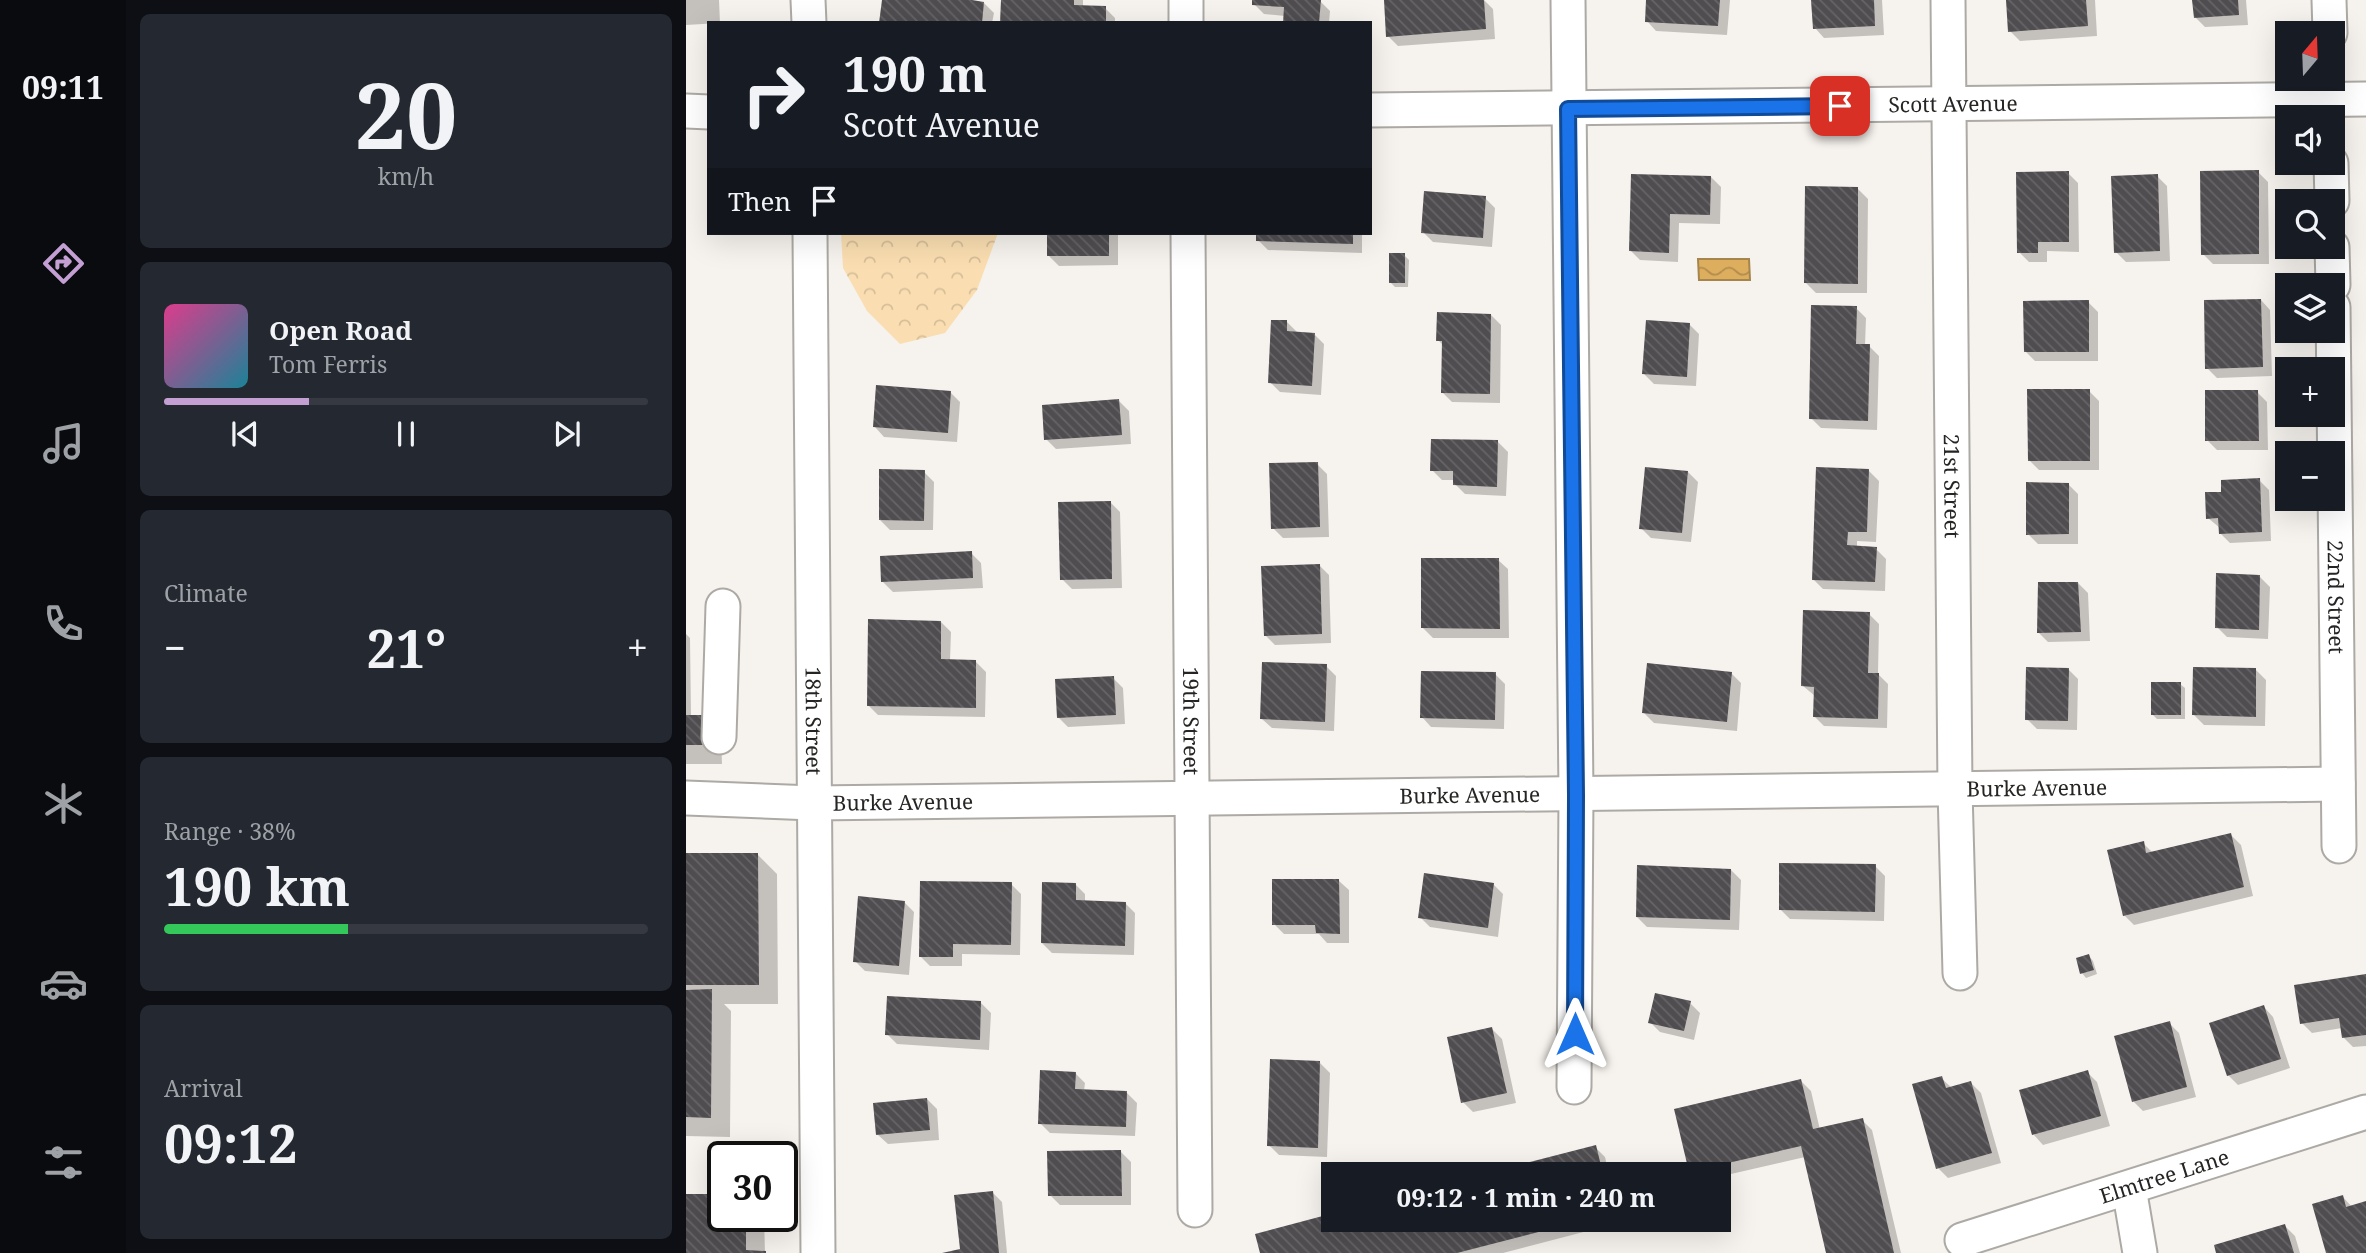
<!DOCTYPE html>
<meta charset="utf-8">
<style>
body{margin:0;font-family:"Noto Serif",serif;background:#242831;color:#f1f3f6;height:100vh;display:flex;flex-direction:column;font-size:26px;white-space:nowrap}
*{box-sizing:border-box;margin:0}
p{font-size:23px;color:#9ea1a6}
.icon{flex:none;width:38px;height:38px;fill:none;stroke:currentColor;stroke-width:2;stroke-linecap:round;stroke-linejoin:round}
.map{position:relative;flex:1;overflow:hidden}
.details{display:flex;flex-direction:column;gap:14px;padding:14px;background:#0d0f14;width:560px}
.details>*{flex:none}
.top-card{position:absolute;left:21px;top:21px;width:665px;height:214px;border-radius:0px;box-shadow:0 7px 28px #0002;background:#171b24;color:#f1f3f6;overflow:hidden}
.needle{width:46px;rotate:19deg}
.controls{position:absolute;left:1589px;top:21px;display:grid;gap:14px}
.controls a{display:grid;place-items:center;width:70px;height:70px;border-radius:0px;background:#171b24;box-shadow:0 7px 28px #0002;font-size:35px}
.speed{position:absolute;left:21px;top:1141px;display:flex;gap:14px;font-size:35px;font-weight:700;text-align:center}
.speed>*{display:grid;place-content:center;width:91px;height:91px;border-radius:50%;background:#171b24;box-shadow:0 7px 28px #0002;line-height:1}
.speed .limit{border:4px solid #111;border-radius:10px;background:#fff;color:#111}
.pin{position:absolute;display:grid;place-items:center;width:60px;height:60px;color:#fff;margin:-30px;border-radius:14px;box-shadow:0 4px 10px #0006}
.me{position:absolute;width:77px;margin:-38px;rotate:0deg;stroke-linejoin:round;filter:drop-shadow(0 0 5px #0008)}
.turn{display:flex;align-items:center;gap:24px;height:147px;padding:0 21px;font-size:32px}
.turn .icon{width:91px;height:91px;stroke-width:2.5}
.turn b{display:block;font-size:49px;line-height:60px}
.then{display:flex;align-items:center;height:66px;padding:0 21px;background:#0003;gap:14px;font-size:26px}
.big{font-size:52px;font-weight:700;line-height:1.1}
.details .widget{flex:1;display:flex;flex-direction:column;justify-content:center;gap:10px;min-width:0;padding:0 24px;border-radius:10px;background:#242831}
.details .dial{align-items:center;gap:0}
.dial b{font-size:91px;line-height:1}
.song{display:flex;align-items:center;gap:21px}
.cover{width:84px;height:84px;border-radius:10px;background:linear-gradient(135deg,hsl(330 70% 55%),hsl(190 70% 35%))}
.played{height:7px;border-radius:4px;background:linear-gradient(90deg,#c49fd3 30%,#363941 30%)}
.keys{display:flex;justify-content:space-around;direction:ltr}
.heat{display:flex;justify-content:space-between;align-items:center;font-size:38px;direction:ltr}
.charge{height:10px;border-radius:5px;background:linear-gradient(90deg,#34c759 38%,#363941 0)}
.trip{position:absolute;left:635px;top:1162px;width:410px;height:70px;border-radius:0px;background:#171b24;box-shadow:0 7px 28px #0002;font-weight:700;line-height:70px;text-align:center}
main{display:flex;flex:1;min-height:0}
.dock{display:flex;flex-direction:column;width:126px;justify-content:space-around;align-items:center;background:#090b0e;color:#9ea1a6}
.dock .icon{width:49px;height:49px}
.dock .active{color:#c49fd3}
.dock b{font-size:32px;color:#f1f3f6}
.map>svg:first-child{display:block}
.forest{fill:url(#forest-crowns)}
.water{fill:url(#water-waves);stroke:#a6854c;stroke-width:2}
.shadow{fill:#0003}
.building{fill:url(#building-back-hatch)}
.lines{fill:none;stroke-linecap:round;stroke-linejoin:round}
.street-casing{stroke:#adaaa5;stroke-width:37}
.street{stroke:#fff;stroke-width:33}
.route-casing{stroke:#114b97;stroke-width:18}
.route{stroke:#1a73e8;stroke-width:12}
.labels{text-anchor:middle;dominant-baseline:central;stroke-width:7;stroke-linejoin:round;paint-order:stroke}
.street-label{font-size:21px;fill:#262523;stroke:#fff}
</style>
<main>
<nav class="dock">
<b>09:11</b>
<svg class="icon active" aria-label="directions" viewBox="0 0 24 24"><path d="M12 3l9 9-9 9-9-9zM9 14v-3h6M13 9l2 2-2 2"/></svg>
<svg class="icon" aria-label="music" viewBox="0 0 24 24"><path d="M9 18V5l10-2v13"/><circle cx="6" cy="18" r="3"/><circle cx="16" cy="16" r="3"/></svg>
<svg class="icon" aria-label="phone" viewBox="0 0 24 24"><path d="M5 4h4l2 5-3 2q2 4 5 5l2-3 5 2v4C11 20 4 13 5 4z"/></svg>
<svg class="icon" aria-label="climate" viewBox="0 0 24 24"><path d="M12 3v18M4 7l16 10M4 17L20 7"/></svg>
<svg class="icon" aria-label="car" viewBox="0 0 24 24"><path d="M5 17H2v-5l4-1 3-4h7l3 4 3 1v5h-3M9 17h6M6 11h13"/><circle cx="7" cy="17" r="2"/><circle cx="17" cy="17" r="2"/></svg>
<svg class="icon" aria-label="filters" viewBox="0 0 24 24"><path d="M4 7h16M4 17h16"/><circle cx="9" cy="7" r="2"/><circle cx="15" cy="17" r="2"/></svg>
</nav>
<section class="details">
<div class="widget dial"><b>20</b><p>km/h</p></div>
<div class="widget">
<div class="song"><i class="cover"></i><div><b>Open Road</b><p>Tom Ferris</p></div></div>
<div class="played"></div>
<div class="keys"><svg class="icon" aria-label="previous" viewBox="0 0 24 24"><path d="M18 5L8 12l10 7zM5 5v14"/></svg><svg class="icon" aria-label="pause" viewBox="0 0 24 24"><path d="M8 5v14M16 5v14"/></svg><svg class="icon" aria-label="next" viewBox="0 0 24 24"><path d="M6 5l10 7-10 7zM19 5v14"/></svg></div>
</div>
<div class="widget"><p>Climate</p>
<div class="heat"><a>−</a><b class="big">21°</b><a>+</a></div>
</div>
<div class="widget"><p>Range · 38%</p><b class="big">190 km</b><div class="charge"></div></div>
<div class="widget"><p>Arrival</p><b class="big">09:12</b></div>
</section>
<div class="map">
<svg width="1680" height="1253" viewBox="0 0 1680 1253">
<defs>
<pattern id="forest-crowns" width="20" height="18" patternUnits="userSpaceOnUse" patternTransform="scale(1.75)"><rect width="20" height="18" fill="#fadeb1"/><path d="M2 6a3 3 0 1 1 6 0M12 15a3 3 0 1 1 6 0" fill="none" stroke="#d6be98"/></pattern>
<pattern id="water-waves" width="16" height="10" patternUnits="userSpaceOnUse" patternTransform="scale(1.75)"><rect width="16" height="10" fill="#ddae5e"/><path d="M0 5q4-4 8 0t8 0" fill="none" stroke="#b38d4d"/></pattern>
<pattern id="building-back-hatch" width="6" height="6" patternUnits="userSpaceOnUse" patternTransform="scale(1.75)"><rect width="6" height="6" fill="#504d51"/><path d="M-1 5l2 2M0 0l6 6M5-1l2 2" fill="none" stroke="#666467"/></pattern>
</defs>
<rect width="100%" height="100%" fill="#f6f2ed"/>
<path class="forest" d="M155 233H312L291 290 259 333 214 344 181 311 157 268Z"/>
<path class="water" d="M1012 259H1063L1064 280H1013Z"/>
<path class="shadow" d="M0 0H33L34 23 0 25Z
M197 0H276L298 3 308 13 306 23H195Z
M316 0H397V7L419 8 429 18V23H316Z
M568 0 634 1 644 11 643 23H599V16L578 14 568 4Z
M699 0H798L807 9 809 39 712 46 702 36Z
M962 0H1044L1041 35 970 31 961 21Z
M1127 0H1196L1198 35 1138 38 1129 28Z
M1322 0H1409L1411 36 1334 41 1324 31Z
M1508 0H1560L1562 25 1519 27 1509 17Z
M1572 172 1582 182 1583 264H1527L1517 254Z
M1382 173 1392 183 1393 252 1361 251V262H1343L1333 252Z
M946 175 1025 177 1035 187 1034 224 993 223 992 262 954 260 944 250Z
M1471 176 1481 186 1484 261 1440 262 1430 252Z
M1172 189 1182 199 1181 293H1130L1120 283Z
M799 198 809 208 806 247 747 242 737 232Z
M363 233H432V265L373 266 363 256Z
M572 233H676V253L582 250 572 240Z
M718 255 723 260 722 287H709L704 282Z
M1575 300 1584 310 1586 376 1531 378 1521 368Z
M1402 302 1412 312V361H1349L1339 351Z
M1170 308 1180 318 1179 346H1183L1193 356 1191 430 1135 428 1125 418Z
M805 315 815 325 814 403 766 402 756 392 757 345 752 340Z
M601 322 611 332 628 334 638 344 635 395 594 392 584 382Z
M1003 324 1013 334 1010 386 968 384 958 374Z
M1403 391 1413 401V470H1353L1343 460Z
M264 392 274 402 271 442 198 437 189 427Z
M1571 392 1581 402 1582 450H1531L1521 440Z
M433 401 443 411 445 444 370 449 360 439Z
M812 442 822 452 820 496 779 494 769 484V480H756L746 470Z
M631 464 641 474 643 537 597 538 587 528Z
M1183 471 1193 481 1190 542 1171 541V548L1190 549 1200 559 1199 591 1137 589 1127 579Z
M238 472 248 482 247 530H204L194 520Z
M1002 472 1012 482 1005 542 965 538 955 528Z
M1573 480 1583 490 1585 541 1544 543 1534 533V528L1522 518 1537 493Z
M1382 484 1392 494V544H1352L1342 534Z
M424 502 434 512 436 588 386 589 376 579Z
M285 553 295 563 297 588 207 592 197 582Z
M812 560 822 569 823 638H747L737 628Z
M633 565 643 575 645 643 589 645 579 635Z
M1574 577 1584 587 1582 639 1541 637 1531 627Z
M1392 583 1402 593 1404 641 1362 642 1352 632Z
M1183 614 1193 624 1192 674 1202 684 1201 728 1138 726 1128 716 1129 696 1117 686Z
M255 622 265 632 264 661 290 662 300 672 299 717 192 715 182 705Z
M0 634 4 638 5 716H16L35 736 36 764H0Z
M640 666 650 676 648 731 586 728 576 719Z
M1382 669 1392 679 1391 730 1351 729 1341 719Z
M1570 670 1580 680 1579 726 1518 725 1508 715Z
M1045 673 1055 683 1051 731 968 723 958 713Z
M809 674 819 684 818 729 745 727 736 717Z
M427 678 437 688 439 724 382 727 372 717Z
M1494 684 1499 688V719H1471L1467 715Z
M1545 835 1555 845 1567 896 1448 925 1438 915 1457 843 1467 853Z
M71 854 91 874 92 1004H38L45 1011 44 1137 0 1136V855Z
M1189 866 1199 876 1198 921 1104 919 1094 909Z
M1045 870 1055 880 1053 930 961 927 951 917Z
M653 881 663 890V943H641L633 934H598L588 924Z
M325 884 335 894 334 955 276 954V966H244L234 956Z
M807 884 817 894 812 937 744 927 734 917Z
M390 885 399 894V902L439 903 449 913 448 955 366 953 356 943Z
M218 902 228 912 223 975 179 971 169 961Z
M1403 956 1407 961 1411 974 1400 978 1396 973Z
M1680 976V1046L1667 1047 1657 1037 1656 1028 1626 1033 1616 1023Z
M295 1003 305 1013 303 1050 211 1044 201 1034Z
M1004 1003 1014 1013 1008 1040 974 1032 964 1022Z
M1578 1007 1587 1017 1604 1068 1552 1085 1542 1075Z
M1483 1023 1493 1033 1510 1097 1457 1111 1447 1101Z
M806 1029 816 1039 830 1103 787 1112 777 1102Z
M634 1063 644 1073 641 1157 593 1155 583 1145Z
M1401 1072 1411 1082 1424 1126 1357 1145 1348 1135Z
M389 1073 399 1083 398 1091 441 1093 451 1103 449 1136 364 1133 354 1123Z
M1255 1078 1266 1088 1285 1083 1295 1093 1315 1163 1262 1178 1252 1168Z
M1115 1081 1125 1091 1134 1130 1176 1120 1186 1130 1215 1253H1142L1119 1157 1032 1177V1174H1008L1005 1171Z
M241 1099 251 1109 253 1140 202 1144 192 1135Z
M909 1147 919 1157 923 1174H804Z
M435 1152 445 1162V1205H374L364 1195Z
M306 1192 316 1202 321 1253H259L276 1251Z
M0 1196 37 1216H78L79 1253H0Z
M1657 1197 1666 1207 1680 1203V1253H1642Z
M648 1220H935L936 1222 817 1253H576Z
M1599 1226 1609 1236 1614 1253H1532Z"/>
<path class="building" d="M196 0H286L298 2 296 23H193Z
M315 0H388V5L420 6V23H314Z
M566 0H635L633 23H597L598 7 566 5Z
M698 0H798L800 29 700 37Z
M960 0H1034L1032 26 959 22Z
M1125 0H1188L1189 26 1127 29Z
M1320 0H1400L1402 26 1322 32Z
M1506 0H1552L1553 15 1508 18Z
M1573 170V254L1515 255 1514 171Z
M1383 171V242H1352V253H1331L1330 172Z
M945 174 1025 176 1024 215 984 214 983 253 943 251Z
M1472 174 1474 251 1428 253 1425 176Z
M1119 186 1172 187V284L1118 283Z
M738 191 800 196 797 238 735 233Z
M361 233H423V256H361Z
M570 233H667V244L570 241Z
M703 253H719V283H703Z
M1575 299 1577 367 1519 369 1518 300Z
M1403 300V352H1338L1337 301Z
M1125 305 1171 306 1170 344H1184L1182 421 1123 419Z
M751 312 805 314 804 394 755 393 756 341H750Z
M585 320H601V331L629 333 626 386 582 383Z
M960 320 1004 323 1001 377 956 374Z
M190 385 265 391 262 433 187 427Z
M1341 389H1404V461H1342Z
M1519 390H1572L1573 441H1519Z
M433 399 436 435 358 440 356 405Z
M745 439 812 440 811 487 767 485V471H744Z
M632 462 634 527 585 529 583 463Z
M959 467 1002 471 996 533 953 529Z
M1130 467 1183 469 1181 532H1162L1161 545 1191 547 1189 582 1126 580Z
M193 469 239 470 238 521 193 520Z
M1574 478 1576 532 1533 534 1532 518 1520 519 1519 492H1535V480Z
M1340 482 1383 483V534L1340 535Z
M425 501 426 579 374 580 372 502Z
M286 551 287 578 195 582 194 556Z
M735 558H813L814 629 735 628Z
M634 564 636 634 578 636 575 566Z
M1530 573 1574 575 1573 630 1529 628Z
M1352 582H1392L1395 632 1351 633Z
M1117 610 1184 612 1182 673H1193L1192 719 1127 717 1128 687 1115 686Z
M182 619 255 621V659L290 660V708L181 706Z
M576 662 641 664 639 722 574 719Z
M961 663 1046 672 1041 722 956 713Z
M1340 667 1383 668 1382 721 1339 720Z
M1507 667 1570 668V717L1506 715Z
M735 671 810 672 809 720 734 718Z
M428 676 430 715 371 718 369 679Z
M1465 682H1495V715H1465Z
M0 715H16L17 745H0Z
M1545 833 1558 887 1437 916 1421 850 1458 841 1460 853Z
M0 853H72L73 985H0Z
M1093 863 1190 864 1189 912 1093 910Z
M951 865 1045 869 1044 920 950 917Z
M738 873 808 883 802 928 732 918Z
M586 879H653L654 934 630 933 629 925H586Z
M234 881 326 882 325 945 267 944V957H233Z
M356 882 390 883V900L440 902 439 946 355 943Z
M172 896 219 901 213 966 167 962Z
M1403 954 1408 970 1394 974 1390 958Z
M1680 974V1035L1656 1038 1653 1018 1614 1024 1608 985Z
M26 989 25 1118 0 1117V990Z
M969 993 1005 1001 998 1031 962 1023Z
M201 996 295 1001 294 1040 199 1035Z
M1578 1005 1595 1059 1541 1076 1523 1023Z
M1484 1021 1501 1087 1446 1102 1428 1036Z
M806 1027 821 1093 775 1103 761 1037Z
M584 1059 634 1061 632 1148 581 1146Z
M354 1070 390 1072 389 1089 441 1091 440 1127 352 1124Z
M1402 1070 1415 1116 1346 1135 1333 1090Z
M1256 1076 1260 1088 1285 1081 1306 1153 1250 1169 1226 1084Z
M1115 1079 1127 1129 1177 1118 1208 1253H1140L1115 1146 1003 1172 988 1109Z
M241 1098 244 1130 190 1135 187 1103Z
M910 1145 917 1174H801V1173Z
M435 1150 436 1196H362L361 1151Z
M307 1191 313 1253H256L274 1249 268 1195Z
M0 1194H37V1216H60V1250L80 1251V1253H0Z
M1657 1195 1660 1207 1680 1201V1253H1640L1626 1204Z
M648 1213V1220L895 1221 771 1253H574L569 1234Z
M1599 1224 1608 1253H1530L1528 1245Z"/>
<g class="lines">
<defs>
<g id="street">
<path d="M122 0 123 23"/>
<path d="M500 0V23"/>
<path d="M882 0 890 795 888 1087"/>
<path id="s1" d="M1262 0 1269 790 1274 973"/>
<path d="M1643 0 1644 33"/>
<path id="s2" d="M684 110 1680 99"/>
<path d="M0 111 23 112"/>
<path d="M1645 163 1646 201"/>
<path id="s3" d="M124 233 132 1253"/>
<path id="s4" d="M502 233 509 1210"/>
<path d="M1646 247 1647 285"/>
<path id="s5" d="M1647 307 1653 846"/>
<path d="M33 737 37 606"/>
<path id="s6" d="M0 798 127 803 1652 784"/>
<path d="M1443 1188 1454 1253"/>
<path id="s7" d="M1276 1240 1680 1112"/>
</g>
</defs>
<use href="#street" class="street-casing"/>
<use href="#street" class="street"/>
</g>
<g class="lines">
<defs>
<path id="route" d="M889 1034 890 795 882 109 1154 106"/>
</defs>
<use href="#route" class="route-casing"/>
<use href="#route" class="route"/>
</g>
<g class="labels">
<g class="street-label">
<text stroke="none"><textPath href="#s2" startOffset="583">Scott Avenue</textPath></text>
<text stroke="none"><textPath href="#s1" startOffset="486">21st Street</textPath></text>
<text stroke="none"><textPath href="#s5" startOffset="290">22nd Street</textPath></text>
<text stroke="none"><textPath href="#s4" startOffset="488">19th Street</textPath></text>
<text stroke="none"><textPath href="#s3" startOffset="488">18th Street</textPath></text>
<text stroke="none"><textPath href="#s6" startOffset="1351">Burke Avenue</textPath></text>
<text stroke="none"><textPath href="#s6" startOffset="784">Burke Avenue</textPath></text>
<text stroke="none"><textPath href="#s6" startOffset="217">Burke Avenue</textPath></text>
<text stroke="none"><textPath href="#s7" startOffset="212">Elmtree Lane</textPath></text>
</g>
</g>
</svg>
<div class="controls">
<a><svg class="needle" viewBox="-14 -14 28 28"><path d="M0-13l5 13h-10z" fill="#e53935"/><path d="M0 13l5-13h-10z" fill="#9ea1a6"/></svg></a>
<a><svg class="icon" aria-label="sound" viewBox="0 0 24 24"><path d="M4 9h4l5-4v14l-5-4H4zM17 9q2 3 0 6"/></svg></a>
<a><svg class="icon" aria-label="search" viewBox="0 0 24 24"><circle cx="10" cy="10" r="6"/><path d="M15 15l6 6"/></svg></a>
<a><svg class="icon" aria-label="layers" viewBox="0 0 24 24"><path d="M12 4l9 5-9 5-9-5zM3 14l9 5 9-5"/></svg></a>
<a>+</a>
<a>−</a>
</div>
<div class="speed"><div class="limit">30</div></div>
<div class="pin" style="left:1154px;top:106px;background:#d93025"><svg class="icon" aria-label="arrive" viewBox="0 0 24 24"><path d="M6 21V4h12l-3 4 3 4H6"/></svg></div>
<svg class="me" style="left:889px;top:1034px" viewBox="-20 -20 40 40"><path d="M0-17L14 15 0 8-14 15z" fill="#1a73e8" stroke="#fff" stroke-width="4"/></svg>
<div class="trip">09:12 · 1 min · 240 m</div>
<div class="top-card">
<div class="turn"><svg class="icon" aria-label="right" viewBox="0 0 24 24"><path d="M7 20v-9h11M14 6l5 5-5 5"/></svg><div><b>190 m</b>Scott Avenue</div></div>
<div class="then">Then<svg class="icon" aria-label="arrive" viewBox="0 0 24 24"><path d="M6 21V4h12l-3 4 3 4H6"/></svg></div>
</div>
</div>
</main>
